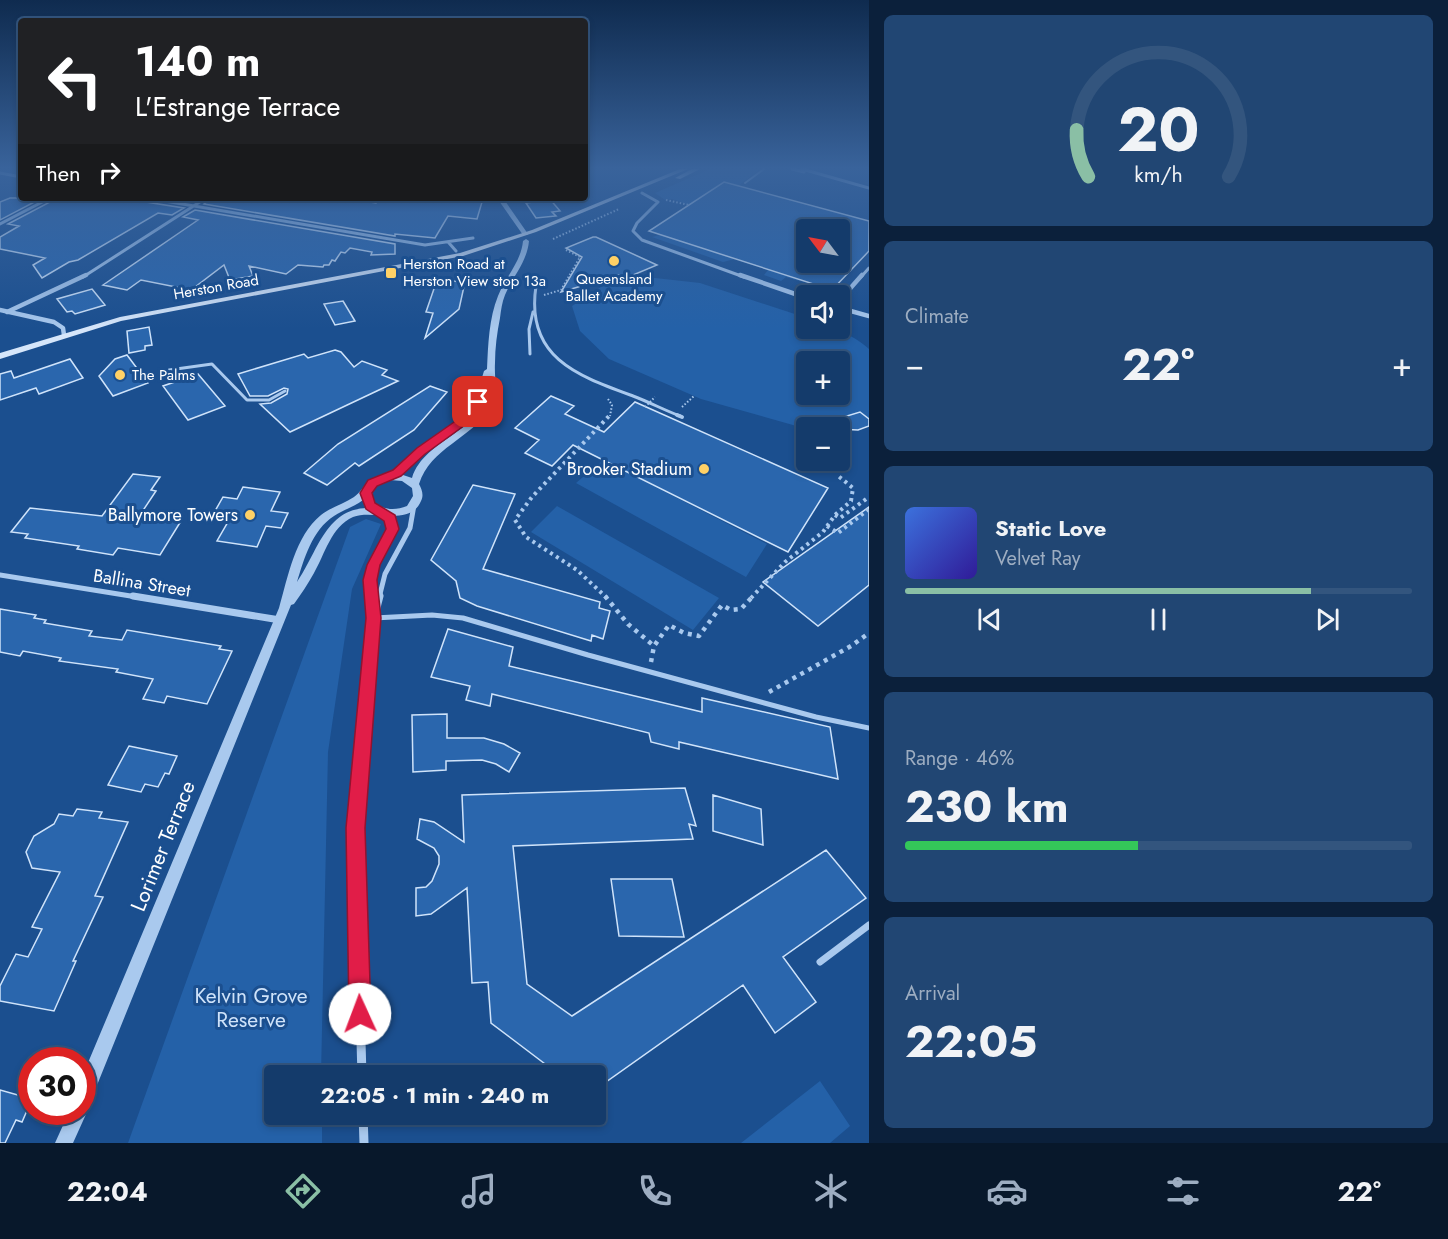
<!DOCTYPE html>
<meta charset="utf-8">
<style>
body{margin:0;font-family:Jost,sans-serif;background:#214673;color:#f1f3f6;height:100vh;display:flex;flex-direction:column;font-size:22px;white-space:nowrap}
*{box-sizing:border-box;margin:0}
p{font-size:20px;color:#9dadc1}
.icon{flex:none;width:33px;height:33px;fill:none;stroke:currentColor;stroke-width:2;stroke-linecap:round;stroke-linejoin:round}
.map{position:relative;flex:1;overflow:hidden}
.drawer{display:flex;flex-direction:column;gap:15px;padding:15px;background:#0b203b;width:579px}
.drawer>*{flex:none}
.banner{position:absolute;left:18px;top:18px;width:570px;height:183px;border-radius:6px;box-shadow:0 3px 9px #0003,0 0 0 2px #33557e;background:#202124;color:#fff;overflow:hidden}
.needle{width:39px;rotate:302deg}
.tools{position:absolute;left:796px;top:219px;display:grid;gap:12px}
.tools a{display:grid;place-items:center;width:54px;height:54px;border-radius:6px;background:#143b6b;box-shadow:0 3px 9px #0003,0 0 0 2px #33557e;font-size:30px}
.speed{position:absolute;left:18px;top:1047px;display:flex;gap:12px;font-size:30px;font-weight:700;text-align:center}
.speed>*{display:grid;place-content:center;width:78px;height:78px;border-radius:50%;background:#143b6b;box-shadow:0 3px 9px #0003,0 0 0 2px #33557e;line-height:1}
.speed .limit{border:9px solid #d22;background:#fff;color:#111}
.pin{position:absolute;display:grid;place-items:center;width:51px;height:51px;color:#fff;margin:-26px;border-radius:12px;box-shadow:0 3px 9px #0006}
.me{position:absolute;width:66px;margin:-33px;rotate:358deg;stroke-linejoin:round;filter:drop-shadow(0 0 4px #0008)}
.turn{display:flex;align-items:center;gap:21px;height:126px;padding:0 18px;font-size:27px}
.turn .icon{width:78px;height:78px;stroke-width:2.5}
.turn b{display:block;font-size:42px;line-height:51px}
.then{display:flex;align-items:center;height:57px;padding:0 18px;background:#0003;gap:12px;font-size:22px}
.big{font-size:45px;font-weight:700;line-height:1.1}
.drawer .card{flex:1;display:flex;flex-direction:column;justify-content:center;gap:9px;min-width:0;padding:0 21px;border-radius:9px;background:#214673}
.drawer .dial{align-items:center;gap:0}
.dial svg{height:156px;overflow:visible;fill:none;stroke:#33557e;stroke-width:7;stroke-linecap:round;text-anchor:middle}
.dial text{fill:#f1f3f6;stroke:none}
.song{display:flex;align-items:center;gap:18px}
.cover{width:72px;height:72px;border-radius:9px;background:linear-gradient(135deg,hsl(220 70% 55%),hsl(250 70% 35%))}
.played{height:6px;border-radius:3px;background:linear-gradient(90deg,#8abfa5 80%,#33557e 80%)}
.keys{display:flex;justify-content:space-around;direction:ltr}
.heat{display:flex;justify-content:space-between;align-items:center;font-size:33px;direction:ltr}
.charge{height:9px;border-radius:4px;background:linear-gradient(90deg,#34c759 46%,#33557e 0)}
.trip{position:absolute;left:264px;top:1065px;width:342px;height:60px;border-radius:6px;background:#143b6b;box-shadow:0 3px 9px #0003,0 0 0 2px #33557e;font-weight:700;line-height:60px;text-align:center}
.dock{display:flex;height:96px;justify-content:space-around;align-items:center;background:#08182b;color:#9dadc1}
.dock .icon{width:42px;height:42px}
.dock .selected{color:#8abfa5}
.dock b{font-size:27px;color:#f1f3f6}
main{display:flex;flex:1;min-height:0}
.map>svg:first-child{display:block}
.green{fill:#2461a8;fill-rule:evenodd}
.building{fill:#2a66ad;stroke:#cfe3fa;stroke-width:1.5;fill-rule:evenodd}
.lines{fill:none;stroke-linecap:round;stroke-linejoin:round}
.path-far2{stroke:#a9c9ee;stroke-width:2;stroke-dasharray:1.5 2;stroke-linecap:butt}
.path-far1{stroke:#a9c9ee;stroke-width:4;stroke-dasharray:3 4;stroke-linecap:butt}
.path{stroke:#a9c9ee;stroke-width:4.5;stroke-dasharray:4 5;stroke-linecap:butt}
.service-far4{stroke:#a9c9ee;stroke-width:2}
.service-far3{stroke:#a9c9ee;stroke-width:3}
.service-far2{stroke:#a9c9ee;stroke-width:4}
.service-far1{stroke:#a9c9ee;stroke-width:5}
.service{stroke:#a9c9ee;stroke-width:7}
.minor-far4{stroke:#a9c9ee;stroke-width:3}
.minor-far3{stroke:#a9c9ee;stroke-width:4.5}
.minor-far2{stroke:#a9c9ee;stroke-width:5}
.minor-far1{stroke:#a9c9ee;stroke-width:7}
.minor{stroke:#a9c9ee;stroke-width:9}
.tertiary{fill:#a9c9ee;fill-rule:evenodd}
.secondary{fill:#d6e6fa;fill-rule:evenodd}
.path-bridge{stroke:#a9c9ee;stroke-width:2;stroke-dasharray:1.5 2;stroke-linecap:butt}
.route{fill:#e11d48;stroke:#92132f;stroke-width:1.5}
.poi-dot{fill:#ffd166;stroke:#1b4f8f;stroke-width:2}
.labels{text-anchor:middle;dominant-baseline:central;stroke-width:6;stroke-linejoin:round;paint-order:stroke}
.far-poi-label{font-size:15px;fill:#fff;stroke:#1b4f8f;text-anchor:start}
.far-street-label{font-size:15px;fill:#fff;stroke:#1b4f8f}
.poi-label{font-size:18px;fill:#fff;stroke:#1b4f8f;text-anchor:end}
.street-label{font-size:18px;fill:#fff;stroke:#1b4f8f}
.near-street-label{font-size:21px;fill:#fff;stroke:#1b4f8f}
.near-park-label{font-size:21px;fill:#cfe3fa;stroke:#1b4f8f}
</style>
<main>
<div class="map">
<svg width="869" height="1143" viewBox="0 0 869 1143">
<rect width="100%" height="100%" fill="#1b4f8f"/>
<path class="green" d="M710 169H760L738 186 869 221V251L834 288 836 289 831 295 822 292 823 287C810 283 798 281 786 277L781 281 764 275 768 270 735 259 723 262 652 237 660 235 649 231 689 205 672 199 665 200 655 193ZM807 230H840V262H807Z
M646 277 700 283 807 318V328C833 329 849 331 869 349V421L807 429 701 399 609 359 580 331 572 306 601 287ZM807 362H840V394H807Z
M603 460 767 544 746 577 576 483Z
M557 506 719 598 693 630 531 532Z
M366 519 381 524 352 589 328 752 321 1075 274 1076V1114L322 1115V1143H128L350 527Z
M820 1081 850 1126 830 1143H741Z"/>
<path class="building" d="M724 182 869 221V251L832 290 649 231ZM807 230H840V262H807Z
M10 198H42L0 220V202Z
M54 198H143L146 202 184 208 172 215 158 213 78 260 69 262 42 278 33 265 45 258 0 249V237L19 226 8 224 52 201Z
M210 198H344L376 203 381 198H472L470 202H482L477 219 448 216 435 238 395 234V236L204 204Z
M531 198H549L560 211 552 212 556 216 536 218 526 203 534 202Z
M195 210 395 244V254L371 255 372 252 350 248 345 253 341 252 335 261 332 260 329 265H324L323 267 298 265 286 274 249 266 253 276 230 280 224 265 191 290 141 280 127 290 103 285 198 220 183 217Z
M593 237H596L657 265 626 278 619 275 561 292 582 257 566 248Z
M437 280 465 282 459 309 425 338 433 313 426 312Z
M92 289 105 305 75 314 72 311 67 312 57 299Z
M343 301 355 321 335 325 324 304Z
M149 327 152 345 145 346V350L129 353 127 331Z
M335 350 341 352 354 367 362 361 387 370 382 375 398 381 290 432 260 404 271 403 287 394 288 389 284 388 268 396H250L238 374 304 354 308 358Z
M127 355 148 383 113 396 99 376 115 359Z
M70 359 83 378 39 394 36 388 0 400V374L11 371 14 378Z
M198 374 225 406 188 420 163 386Z
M430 386 447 392 414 430 359 466 355 463 327 485 304 473 338 444Z
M551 396 574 406 565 414 604 432 635 402 828 488 788 552 573 445 552 466 525 453 539 440 515 428Z
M860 412 869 419V426L858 430 818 428 817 425Z
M133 474 160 477 151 490 156 491 140 515 181 521 160 555 118 548 113 555 77 549 79 546 25 538 28 534 11 532 30 508 102 516Z
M473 485 515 494 483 569 600 602 599 608 610 611 603 639 592 635 591 641 477 606 460 598 456 581 431 560Z
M243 487 280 492 271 511 288 513 281 528 266 526 257 547 217 541 229 520 211 518 223 497 237 499Z
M869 507V585L818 626 763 582Z
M0 609 36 615 34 618 46 620 44 623 92 631 89 636 122 640 127 630 221 646 219 649 232 651 207 704 167 696 164 703 143 699 153 679 116 672 118 669 59 661 61 658 23 651 20 656 0 652Z
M448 629 513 647 509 666 702 712V698L830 727 838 779 679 742V749L651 742 649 733 492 694 490 706 466 700 470 686 431 677Z
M447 714V738H484L504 744 520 753 509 772 496 764 482 760 446 761V770L413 772 412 715Z
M129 746 177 756 169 774 165 773 158 787 145 784 141 792 108 785Z
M685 788 696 826 689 824 693 839 513 846 527 984 572 1016 826 850 866 898 783 957 816 1002 775 1033 743 985 596 1089V1076H561L491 1023 488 982 472 983 467 888 431 914 416 916V888L426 887 432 881 439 864V856L434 848 417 839 420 819 434 822 464 842 462 795Z
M713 795 761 809 763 845 713 831Z
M77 809 102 812 99 818 128 822 95 896 103 897 73 961H76L54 1011 0 1001V986L16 954 28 957 42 929 32 927 60 872 32 868 26 852 34 836 54 824 59 814 73 816Z
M611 879H672L684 937 619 936Z
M0 1090 32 1099 22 1122 16 1120 5 1143H0Z"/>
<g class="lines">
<path class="path-far2" d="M666 200 689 205
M553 239 619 209
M808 285H816V291L825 296
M820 293 821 287
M544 295 561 290 580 257 566 250
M608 399 612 405 610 416
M682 407 694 396"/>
<path class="path-far1" d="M835 515 840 518 869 497
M827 526 838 533 869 509
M607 598 577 570 526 537 515 520 532 497 610 415
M751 598 785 562 823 532 835 515 851 501 853 488 837 475"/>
<path class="path" d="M605 596 628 624 654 646
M651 662 654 646 669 625 684 633 699 636 722 605 731 610 741 609 753 596
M769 692 851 646 869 633"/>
<path class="service-far4" d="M745 183 764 169"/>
<path class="service-far3" d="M536 286C525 358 578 376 633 396 649 402 664 410 680 416
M530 354 529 329 533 312
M169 370 212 364 247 400H269L285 391"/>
<path class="service-far2" d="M677 415 682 417"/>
<path class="service-far1" d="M374 618 432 615 463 618 588 655 816 717 869 728"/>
<path class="service" d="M820 962 869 925"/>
<path class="minor-far4" d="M792 169 804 172
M802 169 869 188
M0 173 21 177
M642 193 658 202 637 223 633 231 642 240 744 277
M147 198 425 245 473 238
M0 224 50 198
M449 243 456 251
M83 277 206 198
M861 277 869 268"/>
<path class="minor-far3" d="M740 275 807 298
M840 300 862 275
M840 308 869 316
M0 310 54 322 63 328 64 335
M7 312 86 275"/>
<path class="minor-far2" d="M0 575 143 598
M372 598C371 586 370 575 375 564 383 544 402 531 383 512
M379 598 385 574 410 528 414 505"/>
<path class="minor-far1" d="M133 596 280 620
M375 615 380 596
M355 835 374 618 372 596"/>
<path class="minor" d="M355 833 362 1076
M363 1114 364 1143"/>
<path class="tertiary" d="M497 198H503L528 234 527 235H523Z
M526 239 529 241C527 262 513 276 505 295 502 302 501 310 500 318 497 333 495 348 495 363 494 379 499 395 490 408 470 440 431 447 419 484 422 490 424 495 421 501 410 527 373 509 353 517 331 527 325 554 314 573 308 584 301 594 294 604L291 605 91 1100 88 1106 85 1108 87 1112 73 1143H55L69 1112H82V1077L279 608C288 577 295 536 321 515 331 507 344 504 354 497 361 492 364 485 370 480 378 475 388 473 396 469L468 411 475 400 484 371 487 369C488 345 489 318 498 296 506 276 521 262 523 241ZM487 386C486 432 425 437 412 478L400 474 474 415 483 400ZM390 480 402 481 412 488 413 496 407 506C395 511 383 510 373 502V489L379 484ZM363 500 367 508C325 509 317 554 297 582 304 559 312 530 334 516 343 510 354 507 363 500Z"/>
<path class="secondary" d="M680 169H688L536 232 463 256 121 321 0 359V353L120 317 460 253 532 230Z
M692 169H700L680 179 675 178Z"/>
<path class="path-bridge" d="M645 407 655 397"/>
</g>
<linearGradient id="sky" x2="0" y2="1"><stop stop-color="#0f2b4f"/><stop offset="0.51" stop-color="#39639b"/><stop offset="1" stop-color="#39639b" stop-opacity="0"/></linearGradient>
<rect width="869" height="329" fill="url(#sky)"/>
<path class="route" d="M478 399 483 402 465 425 425 454 401 476 377 486 372 493 375 503 395 515 399 529 380 565 377 580 381 618 365 828 371 1014 368 1022 360 1025 352 1022 349 1014 346 828 366 618 363 580 367 565 386 529 384 521 366 509 360 493 368 480 393 470 417 448 457 420 474 400Z"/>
<g class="poi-dot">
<circle cx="614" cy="261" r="6"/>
<rect x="385" y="267" width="12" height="12" rx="3"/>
<circle cx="120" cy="375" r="6"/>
<circle cx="704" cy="469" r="6"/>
<circle cx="250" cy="515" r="6"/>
</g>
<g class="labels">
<g class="far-poi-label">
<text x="403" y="264">Herston Road at<tspan x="403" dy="17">Herston View stop 13a</tspan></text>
<text x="614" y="279" text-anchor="middle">Queensland<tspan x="614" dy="17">Ballet Academy</tspan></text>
<text x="132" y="375">The Palms</text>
</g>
<g class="far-street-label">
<text transform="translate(216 287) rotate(-10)">Herston Road</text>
</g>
<g class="poi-label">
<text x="692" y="469">Brooker Stadium</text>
<text x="238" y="515">Ballymore Towers</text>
</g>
<g class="street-label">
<text transform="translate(142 583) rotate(9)">Ballina Street</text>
</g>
<g class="near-street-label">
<text transform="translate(163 846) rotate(-68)">Lorimer Terrace</text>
</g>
<g class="near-park-label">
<text x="251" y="996">Kelvin Grove<tspan x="251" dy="24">Reserve</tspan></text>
</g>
</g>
</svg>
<div class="tools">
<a><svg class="needle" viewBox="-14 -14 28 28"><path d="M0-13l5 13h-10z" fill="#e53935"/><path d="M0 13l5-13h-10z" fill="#9dadc1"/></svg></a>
<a><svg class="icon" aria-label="sound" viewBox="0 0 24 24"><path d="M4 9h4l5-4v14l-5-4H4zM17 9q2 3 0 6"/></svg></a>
<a>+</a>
<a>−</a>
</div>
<div class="speed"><div class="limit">30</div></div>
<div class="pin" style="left:478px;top:402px;background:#d93025"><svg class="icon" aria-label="arrive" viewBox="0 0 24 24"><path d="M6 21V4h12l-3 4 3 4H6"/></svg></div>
<svg class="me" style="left:360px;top:1014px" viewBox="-20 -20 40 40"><circle r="19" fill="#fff"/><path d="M0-13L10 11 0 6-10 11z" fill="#e11d48"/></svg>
<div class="trip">22:05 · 1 min · 240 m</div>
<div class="banner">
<div class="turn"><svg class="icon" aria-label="left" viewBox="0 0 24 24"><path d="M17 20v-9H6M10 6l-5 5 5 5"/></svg><div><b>140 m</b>L'Estrange Terrace</div></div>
<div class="then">Then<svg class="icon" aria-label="right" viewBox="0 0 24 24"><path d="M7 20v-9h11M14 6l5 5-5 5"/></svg></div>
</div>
</div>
<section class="drawer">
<div class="card dial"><svg viewBox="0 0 100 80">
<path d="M14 69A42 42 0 1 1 86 69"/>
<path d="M14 69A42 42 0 0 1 8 45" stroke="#8abfa5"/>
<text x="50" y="56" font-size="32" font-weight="700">20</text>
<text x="50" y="72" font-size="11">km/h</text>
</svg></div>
<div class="card"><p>Climate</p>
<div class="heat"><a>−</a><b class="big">22°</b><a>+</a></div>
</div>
<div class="card">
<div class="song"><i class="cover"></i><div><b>Static Love</b><p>Velvet Ray</p></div></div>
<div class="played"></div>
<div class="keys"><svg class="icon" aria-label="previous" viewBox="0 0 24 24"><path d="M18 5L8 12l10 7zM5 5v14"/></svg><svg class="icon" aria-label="pause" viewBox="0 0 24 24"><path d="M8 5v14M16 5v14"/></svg><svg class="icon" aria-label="next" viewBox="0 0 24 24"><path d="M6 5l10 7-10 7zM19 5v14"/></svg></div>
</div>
<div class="card"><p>Range · 46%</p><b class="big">230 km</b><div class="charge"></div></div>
<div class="card"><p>Arrival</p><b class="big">22:05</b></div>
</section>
</main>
<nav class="dock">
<b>22:04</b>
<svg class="icon selected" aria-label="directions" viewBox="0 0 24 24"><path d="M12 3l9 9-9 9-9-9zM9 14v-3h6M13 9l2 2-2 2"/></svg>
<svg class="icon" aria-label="music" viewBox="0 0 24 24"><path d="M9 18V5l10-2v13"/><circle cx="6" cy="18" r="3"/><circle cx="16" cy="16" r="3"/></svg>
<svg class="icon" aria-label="phone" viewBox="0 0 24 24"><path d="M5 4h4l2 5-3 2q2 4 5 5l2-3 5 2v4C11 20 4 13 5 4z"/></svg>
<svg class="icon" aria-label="climate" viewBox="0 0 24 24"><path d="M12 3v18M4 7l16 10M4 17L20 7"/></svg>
<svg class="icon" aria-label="car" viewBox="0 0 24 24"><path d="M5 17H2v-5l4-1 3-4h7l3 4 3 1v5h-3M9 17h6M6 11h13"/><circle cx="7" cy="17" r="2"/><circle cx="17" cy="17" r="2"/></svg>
<svg class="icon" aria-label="filters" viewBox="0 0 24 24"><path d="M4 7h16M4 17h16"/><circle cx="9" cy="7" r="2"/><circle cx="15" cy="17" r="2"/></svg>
<b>22°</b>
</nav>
